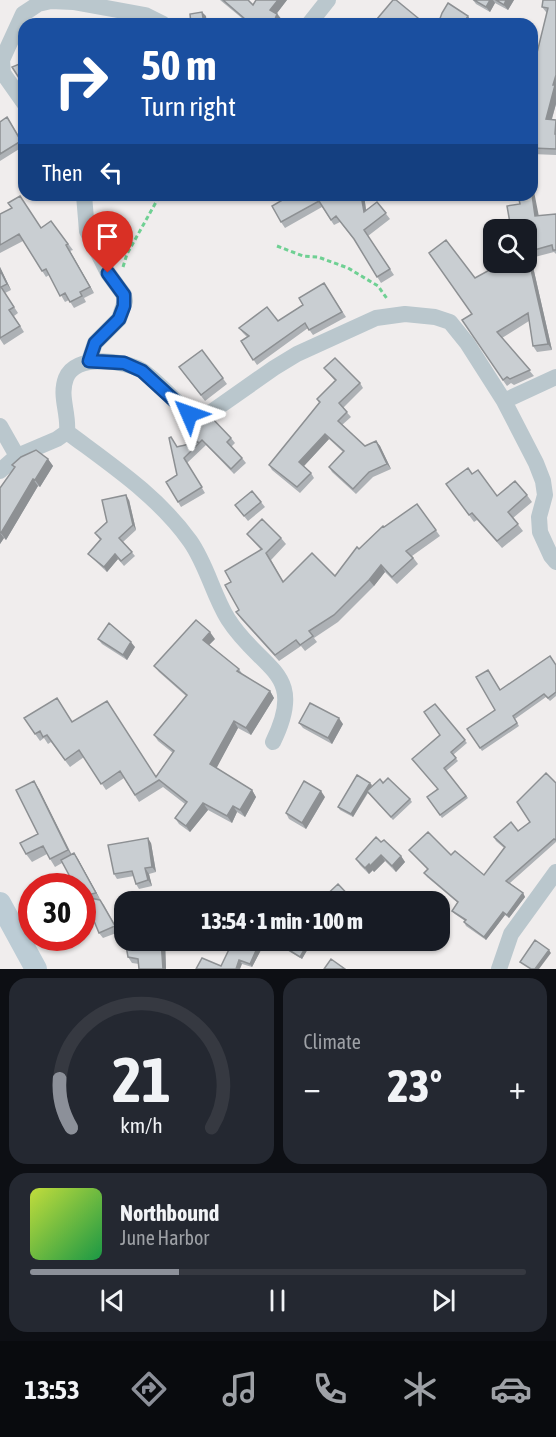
<!DOCTYPE html>
<meta charset="utf-8">
<style>
body{margin:0;font-family:"Asap Condensed",sans-serif;background:#242831;color:#f1f3f6;height:100vh;display:flex;flex-direction:column;font-size:22px;white-space:nowrap}
*{box-sizing:border-box;margin:0}
p{font-size:20px;color:#9ea1a6}
.icon{flex:none;width:33px;height:33px;fill:none;stroke:currentColor;stroke-width:2;stroke-linecap:round;stroke-linejoin:round}
.map{position:relative;height:969px;overflow:hidden}
.sheet{display:flex;flex-direction:column;gap:9px;padding:9px;background:#0d0f14;flex:1}
.sheet>*{flex:none}
.hud{position:absolute;left:18px;top:18px;width:520px;height:183px;border-radius:18px;box-shadow:0 2px 4px #0004;background:#1a4fa0;color:#fff;overflow:hidden}
.tools{position:absolute;left:483px;top:219px;display:grid;gap:12px}
.tools a{display:grid;place-items:center;width:54px;height:54px;border-radius:12px;background:#171b24;box-shadow:0 2px 4px #0004;font-size:30px}
.speed{position:absolute;left:18px;top:873px;display:flex;gap:12px;font-size:30px;font-weight:700;text-align:center}
.speed>*{display:grid;place-content:center;width:78px;height:78px;border-radius:50%;background:#171b24;box-shadow:0 2px 4px #0004;line-height:1}
.speed .limit{border:9px solid #d22;background:#fff;color:#111}
.pin{position:absolute;display:grid;place-items:center;width:51px;height:51px;color:#fff;margin:-62px -26px;border-radius:50% 50% 50% 0;rotate:-45deg;box-shadow:0 0 6px #0007}
.pin .icon{rotate:45deg}
.me{position:absolute;width:66px;margin:-33px;rotate:313deg;stroke-linejoin:round;filter:drop-shadow(0 0 4px #0008)}
.turn{display:flex;align-items:center;gap:21px;height:126px;padding:0 24px;font-size:27px}
.turn .icon{width:78px;height:78px;stroke-width:2.5}
.turn b{display:block;font-size:42px;line-height:51px}
.then{display:flex;align-items:center;height:57px;padding:0 24px;background:#0003;gap:12px;font-size:22px}
.big{font-size:45px;font-weight:800;line-height:1.1}
.sheet .widget{flex:1;display:flex;flex-direction:column;justify-content:center;gap:9px;min-width:0;padding:0 21px;border-radius:18px;background:#242831}
.sheet .dial{align-items:center;gap:0}
.dial svg{height:156px;overflow:visible;fill:none;stroke:#363941;stroke-width:7;stroke-linecap:round;text-anchor:middle}
.dial text{fill:#f1f3f6;stroke:none}
.song{display:flex;align-items:center;gap:18px}
.cover{width:72px;height:72px;border-radius:9px;background:linear-gradient(135deg,hsl(70 70% 55%),hsl(140 70% 35%))}
.played{height:6px;border-radius:3px;background:linear-gradient(90deg,#8c9099 30%,#363941 30%)}
.keys{display:flex;justify-content:space-around;direction:ltr}
.heat{display:flex;justify-content:space-between;align-items:center;font-size:33px;direction:ltr}
.sheet .tiles{flex:1;display:grid;gap:9px;grid-template-columns:1fr 1fr}
.widget:last-child{grid-column:span 2}
.trip{position:absolute;left:114px;top:891px;width:336px;height:60px;border-radius:18px;background:#171b24;box-shadow:0 2px 4px #0004;font-weight:800;line-height:60px;text-align:center}
.tab-bar{display:flex;height:96px;justify-content:space-around;align-items:center;background:#090b0e;color:#9ea1a6}
.tab-bar .icon{width:42px;height:42px}
.tab-bar .active{color:#8c9099}
.tab-bar b{font-size:27px;color:#f1f3f6}
.map>svg:first-child{display:block}
.lines{fill:none;stroke-linecap:round;stroke-linejoin:round}
.path{stroke:#6fd093;stroke-width:3;stroke-dasharray:4.5 3;stroke-linecap:butt}
.street{stroke:#bac7cd;stroke-width:16}
.secondary{stroke:#bcccd5;stroke-width:22}
.wall{fill:#adb1b5}
.shaded-wall{fill:#8d9093}
.building{fill:#c9ced2;stroke:#8d9093;stroke-width:1.5}
.route-casing{stroke:#114b97;stroke-width:15}
.route{stroke:#1a73e8;stroke-width:10}
</style>
<div class="map">
<svg width="556" height="969" viewBox="0 0 556 969">
<rect width="100%" height="100%" fill="#f0eded"/>
<g class="lines">
<path class="path" d="M277 246 303 256 318 257 348 268 378 286 388 300
M123 267 127 254 160 195"/>
<path class="street" d="M309 24 328 0
M24 103 3 73 2 60 23 14 38 4 51 1 73 2 145 15 163 24
M84 195 87 231 108 273 124 295 125 301 119 319 95 343 89 361
M504 401 556 377
M0 426 17 456
M67 432C111 465 158 496 190 541 207 565 213 595 228 619 261 671 308 671 273 742
M0 471 17 456 57 439 67 432C69 413 59 396 66 378 75 354 123 360 141 370 155 378 176 402 189 414L196 417 207 415 274 368 297 354 376 318 405 314 435 317 450 322 467 343 504 401 536 463 543 481 545 495 539 517 540 532 551 556 556 562
M499 969 511 934 556 872"/>
<path class="secondary" d="M0 903 36 969"/>
</g>
<path class="wall" d="M220 0H248L253 5 287 0 277 13 282 20 280 24H235L233 21 243 19Z
M473 0H514L508 10 495 3 490 12 476 4Z
M556 0V104L552 119 556 120V155L532 154V55L536 57 547 13 546 12 542 7Z
M7 117 24 144V146L0 161V122Z
M296 195H364L366 210 377 202 390 219 368 236 394 275 381 283 356 242 340 222 334 225 322 207 285 228 281 222 292 197Z
M520 204 538 216 556 214V254L554 252 531 258 552 350 537 352 533 346 529 321 502 338 534 376 514 385 511 383 507 386 502 379 472 314 475 278 526 262 510 223Z
M0 214 41 228 51 221 73 250 70 251 94 293 84 298 86 302 74 308 69 300 65 302 49 275 46 277 23 241 0 253Z
M0 267 11 290 5 293 18 313 14 316 24 332 4 345 0 339Z
M324 283 346 317 313 335 308 328 257 365 241 341 247 337 243 333 239 328 278 321 303 305Z
M202 350 227 384 205 401 179 367Z
M324 368 360 383 363 388 343 408 351 417 342 425 365 446 376 441 380 446 391 469 373 477 356 494 332 472 329 467 343 452 329 439 304 466 311 473 314 478 300 493 272 470 269 465 319 403 317 399 335 381Z
M188 433 231 438 235 443 231 447 242 458 246 463 234 474 206 445 187 463 205 493 181 507 178 502 177 446 196 443Z
M48 459 53 466 40 487 38 486 6 540 4 538 0 544V488L14 468 12 465Z
M472 474 497 496 527 495 532 502 513 518 523 531 502 548 477 520 474 522 446 484Z
M129 500 136 530 123 542 135 556 124 566 118 559 107 572 92 558 88 554 100 540 95 533Z
M261 502 265 507 248 521 235 505Z
M417 504 440 536 412 556 418 564 397 584 385 572 374 586 338 622 314 638 317 642 305 651 301 646 279 661 241 619 236 612 239 610 231 582 261 550 252 540 247 534 281 538 286 544 271 560 283 581 335 576 359 549 384 527Z
M98 639 135 647 127 660 102 644Z
M215 639 209 645 239 669 243 675 270 691 274 698 251 735 238 728 216 768 252 790 256 797 245 817 237 812 232 823 208 810 190 832 179 824 175 818 185 804 163 787 139 802 124 778 106 790 84 757 70 767 51 742 48 744 44 738 40 741 24 718 73 722 156 776 173 753 158 741 154 735 186 696 159 672 154 666Z
M556 665V696L550 701 546 697 515 719 519 726 482 751 467 729 495 710 500 690Z
M435 704 467 743 453 755 458 761 446 771 468 798 442 818 427 797 437 789 440 735Z
M299 723 343 724 332 744 303 728Z
M383 783 410 799 412 802 393 820 368 793 353 817 340 810 338 807 372 785 371 787Z
M556 783V842L510 883 523 893 525 897 509 918 505 915 486 940 466 926 464 922 465 921 455 914 452 911 458 903 427 877 424 873 428 870 409 850 451 855 484 875 504 848 496 841 494 837 518 831 530 822Z
M39 789 72 855 74 853 78 859 100 899H97L100 900 104 905 119 932 103 938 99 933 86 902H85L82 899V886L62 863 55 867 47 854 32 862 26 854 38 834Z
M325 797 306 829 289 819 286 813Z
M381 842 401 856 405 862 396 872 385 861 374 872 373 870 369 874 360 865 356 859Z
M151 843 156 872 149 874 152 886 139 889 136 884 134 876 117 879 114 874Z
M125 940H187L165 941 166 969H139V964L132 963 128 957Z
M253 940H313L302 959 273 942 272 948Z
M259 944 262 948 252 967 242 964 221 966Z"/>
<path class="shaded-wall" d="M278 0H287L274 17 270 10Z
M490 0H493L495 3 490 12 486 7Z
M506 0H514L508 10 504 5Z
M202 12 206 16 207 24H204Z
M277 14 282 20 280 24H273Z
M468 16 472 23 471 24H463Z
M418 18 422 24H413Z
M556 75V104L550 125 546 119 553 85Z
M532 181 540 222 535 216 532 195Z
M361 195H364L367 217 364 212Z
M66 245 70 251 94 293 90 287Z
M527 252 531 258 552 350 548 344Z
M0 267 11 290 7 284 0 270Z
M325 434 329 439 303 467 299 462Z
M376 441 380 446 391 469 387 464Z
M48 459 53 466 40 487 35 480Z
M33 479 38 486 6 540 1 533Z
M126 495 129 500 136 530 133 525Z
M0 533 4 538 0 544Z
M115 554 118 559 107 572 104 567Z
M381 565 385 572 374 586 369 580Z
M210 632 215 639 207 647 203 640Z
M131 642 135 647 127 660 123 655Z
M270 691 274 698 251 735 246 728Z
M339 718 343 724 332 744 328 738Z
M234 721 238 728 215 771 210 764Z
M34 781 39 789 73 858 68 850Z
M370 783 372 785 353 817 351 814Z
M252 790 256 797 245 817 240 810Z
M321 791 325 797 306 829 302 823Z
M203 803 208 810 190 832 186 826Z
M233 806 237 812 232 823 227 816Z
M148 838 151 843 156 872 152 867Z
M74 853 78 859 100 899 96 893Z
M381 855 385 861 374 872 370 866Z
M401 856 405 862 396 872 392 866Z
M369 864 373 870 369 874 365 868Z
M145 868 149 874 152 886 148 880Z
M523 893 525 897 509 918 507 915Z
M503 912 505 915 486 940 484 937Z
M161 940 165 941 166 969H163Z
M271 940 273 942 272 948 270 945Z
M310 940H313L302 959 300 957Z
M259 944 262 948 252 967 250 964Z
M549 950 551 953 539 969H535Z
M239 960 242 964 240 969H236Z"/>
<path class="building" d="M223 0H248L253 5 256 0H278L270 10 277 14 273 24H240L233 21 245 19Z
M393 0H396L418 18 413 24H383L377 19Z
M474 0H490L486 7Z
M496 0H506L504 5Z
M543 0H556V75L553 85H555L546 119 556 120 555 134H556V149L532 148V55L536 57 548 8 542 7Z
M448 3 468 16 463 24H438L442 13Z
M202 12 204 24H191L190 14Z
M121 20V24H103Z
M24 62V83L23 84 12 67Z
M7 117 21 141 0 154V122Z
M291 195 292 197 296 195H361L364 212 377 202 386 213 364 230 390 269 377 277 354 239 336 216 331 220 319 201 281 222 272 206Z
M518 195H532L535 216 556 214V250H553L552 245 527 252 548 344 533 346 528 313 497 332 530 370 510 379 507 377 503 380 462 320 472 314 429 253 446 240 475 278 504 262H526V230H503L502 225 510 223 507 206 520 204Z
M20 196 41 228 51 221 68 244 66 245 90 287 80 292 82 296 70 302 65 293 60 296 46 269 42 271 19 234 0 245V214L12 208 8 203Z
M0 270 7 284 1 287 14 307 9 310 20 326 0 338Z
M324 283 342 312 309 330 305 323 253 360 241 341 249 336 239 328 267 307 278 321 303 305 299 298Z
M202 350 223 378 201 395 179 367Z
M335 358 360 383 339 403 347 412 338 421 365 446 376 441 387 464 369 472 353 489 329 467 344 451 325 434 299 462 311 473 297 487 269 465 320 402 317 399 336 380 324 368Z
M211 417 231 438 227 442 242 458 231 469 202 440 184 458 202 487 178 502 166 482 177 475 169 438 171 437 177 447 198 442 188 433 200 421Z
M36 450 48 459 35 480 33 479 1 533 0 532V488L15 467 12 465 21 457Z
M468 468 472 474 478 470 497 496 515 481 527 495 508 512 518 524 497 541 472 513 469 515 446 484Z
M252 491 261 502 244 516 235 505Z
M126 495 133 525 119 538 132 552 121 561 115 554 104 567 88 554 101 539 95 533 107 522 102 500Z
M417 504 436 530 406 551 413 558 392 577 381 565 369 580 334 615 309 631 313 636 300 645 296 640 275 655 236 612 239 610 225 585 231 582 225 571 262 549 247 534 262 519 281 538 266 553 283 582 312 553 335 576 357 547 359 549 383 526 384 527Z
M196 620 210 632 203 640 239 669 237 671 270 691 246 728 234 721 210 764 252 790 240 810 233 806 227 816 203 803 186 826 175 818 187 802 159 780 135 795 120 771 101 784 79 750 65 760 47 735 43 737 40 731 35 734 24 718 57 698 72 722 107 701 156 777 174 751 154 735 187 695 154 666Z
M109 623 131 642 123 655 98 639Z
M550 656 556 665V692L548 698 544 694 513 716 517 723 480 748 467 729 495 710 476 677 488 670 500 690Z
M310 703 339 718 328 738 299 723Z
M435 704 465 740 451 752 456 758 444 768 466 796 440 815 427 797 438 789 412 759 440 735 424 712Z
M546 773 556 783V840L554 839 506 881 523 893 507 915 503 912 484 937 464 922 466 920 452 911 458 902 424 873 428 869 409 850 428 832 451 855 455 851 484 875 505 847 494 837 511 822 518 831 530 822 517 802Z
M357 775 370 783 351 814 338 807Z
M388 778 410 799 391 817 367 791 380 779 383 783Z
M34 781 68 850 50 859 43 846 26 854 20 843 38 834 16 790Z
M304 781 321 791 302 823 286 813Z
M376 837 381 842 384 840 401 856 392 866 381 855 370 866 369 864 365 868 356 859Z
M148 838 152 867 145 868 148 880 136 884 132 871 114 874 108 845Z
M74 853 96 893 82 896V886H75L61 860Z
M338 884 355 902H319Z
M84 897 100 900 115 926 99 933Z
M124 905V936L119 907Z
M125 940H161L163 969H139L138 959 128 957Z
M257 940H271L270 945Z
M273 940H310L300 957Z
M535 940 549 950 535 969H531L520 962Z
M233 941 259 944 250 964 239 960 236 969H196L202 958 221 966Z
M331 959 345 969H324Z"/>
<g class="lines">
<defs>
<path id="route" d="M108 273 124 295V306L119 319 95 343 89 361 124 363 142 371 189 414"/>
</defs>
<use href="#route" class="route-casing"/>
<use href="#route" class="route"/>
</g>
</svg>
<div class="tools">
<a><svg class="icon" aria-label="search" viewBox="0 0 24 24"><circle cx="10" cy="10" r="6"/><path d="M15 15l6 6"/></svg></a>
</div>
<div class="speed"><div class="limit">30</div></div>
<div class="pin" style="left:108px;top:273px;background:#d93025"><svg class="icon" aria-label="arrive" viewBox="0 0 24 24"><path d="M6 21V4h12l-3 4 3 4H6"/></svg></div>
<svg class="me" style="left:189px;top:414px" viewBox="-20 -20 40 40"><path d="M0-17L14 15 0 8-14 15z" fill="#1a73e8" stroke="#fff" stroke-width="4"/></svg>
<div class="trip">13:54 · 1 min · 100 m</div>
<div class="hud">
<div class="turn"><svg class="icon" aria-label="right" viewBox="0 0 24 24"><path d="M7 20v-9h11M14 6l5 5-5 5"/></svg><div><b>50 m</b>Turn right</div></div>
<div class="then">Then<svg class="icon" aria-label="left" viewBox="0 0 24 24"><path d="M17 20v-9H6M10 6l-5 5 5 5"/></svg></div>
</div>
</div>
<section class="sheet">
<div class="tiles">
<div class="widget dial"><svg viewBox="0 0 100 80">
<path d="M14 69A42 42 0 1 1 86 69"/>
<path d="M14 69A42 42 0 0 1 8 44" stroke="#8c9099"/>
<text x="50" y="56" font-size="32" font-weight="700">21</text>
<text x="50" y="72" font-size="11">km/h</text>
</svg></div>
<div class="widget"><p>Climate</p>
<div class="heat"><a>−</a><b class="big">23°</b><a>+</a></div>
</div>
<div class="widget">
<div class="song"><i class="cover"></i><div><b>Northbound</b><p>June Harbor</p></div></div>
<div class="played"></div>
<div class="keys"><svg class="icon" aria-label="previous" viewBox="0 0 24 24"><path d="M18 5L8 12l10 7zM5 5v14"/></svg><svg class="icon" aria-label="pause" viewBox="0 0 24 24"><path d="M8 5v14M16 5v14"/></svg><svg class="icon" aria-label="next" viewBox="0 0 24 24"><path d="M6 5l10 7-10 7zM19 5v14"/></svg></div>
</div>
</div>
</section>
<nav class="tab-bar">
<b>13:53</b>
<svg class="icon active" aria-label="directions" viewBox="0 0 24 24"><path d="M12 3l9 9-9 9-9-9zM9 14v-3h6M13 9l2 2-2 2"/></svg>
<svg class="icon" aria-label="music" viewBox="0 0 24 24"><path d="M9 18V5l10-2v13"/><circle cx="6" cy="18" r="3"/><circle cx="16" cy="16" r="3"/></svg>
<svg class="icon" aria-label="phone" viewBox="0 0 24 24"><path d="M5 4h4l2 5-3 2q2 4 5 5l2-3 5 2v4C11 20 4 13 5 4z"/></svg>
<svg class="icon" aria-label="climate" viewBox="0 0 24 24"><path d="M12 3v18M4 7l16 10M4 17L20 7"/></svg>
<svg class="icon" aria-label="car" viewBox="0 0 24 24"><path d="M5 17H2v-5l4-1 3-4h7l3 4 3 1v5h-3M9 17h6M6 11h13"/><circle cx="7" cy="17" r="2"/><circle cx="17" cy="17" r="2"/></svg>
</nav>
